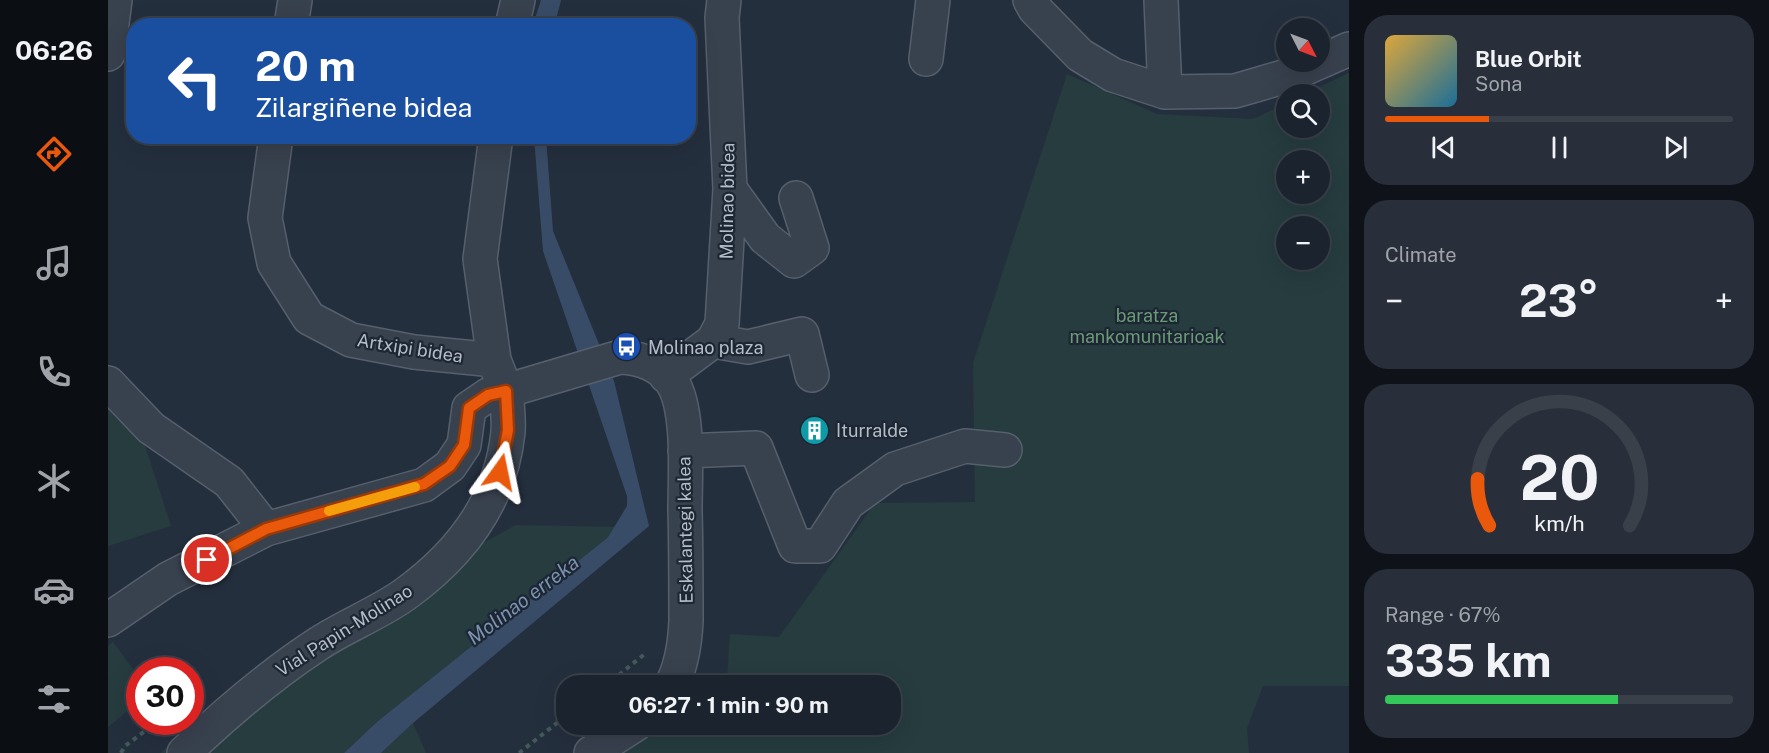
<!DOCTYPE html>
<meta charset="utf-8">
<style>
body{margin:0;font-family:"Public Sans",sans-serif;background:#282f3a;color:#f1f3f6;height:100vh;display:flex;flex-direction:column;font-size:22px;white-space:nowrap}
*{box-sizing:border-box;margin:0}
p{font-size:20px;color:#a0a4aa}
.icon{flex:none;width:33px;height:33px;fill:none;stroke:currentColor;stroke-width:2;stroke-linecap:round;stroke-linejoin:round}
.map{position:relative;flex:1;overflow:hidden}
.side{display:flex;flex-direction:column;gap:15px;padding:15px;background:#0f1319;width:420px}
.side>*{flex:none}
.hud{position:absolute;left:18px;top:18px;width:570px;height:126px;border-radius:24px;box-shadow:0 6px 24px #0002,0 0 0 2px #39404a;background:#1a4fa0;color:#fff;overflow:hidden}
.needle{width:39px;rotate:132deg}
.tools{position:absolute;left:1168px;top:18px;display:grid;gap:12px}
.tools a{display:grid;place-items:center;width:54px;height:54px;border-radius:50%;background:#1b232e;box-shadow:0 6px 24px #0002,0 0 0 2px #39404a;font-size:30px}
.speed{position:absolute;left:18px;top:657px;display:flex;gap:12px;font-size:30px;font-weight:700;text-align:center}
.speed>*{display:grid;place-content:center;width:78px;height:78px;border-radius:50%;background:#1b232e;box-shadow:0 6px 24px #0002,0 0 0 2px #39404a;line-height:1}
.speed .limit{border:9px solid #d22;background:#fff;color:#111}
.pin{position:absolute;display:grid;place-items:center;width:51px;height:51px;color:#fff;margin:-26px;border:3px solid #fff;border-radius:50%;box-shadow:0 2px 6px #0007}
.me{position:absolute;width:66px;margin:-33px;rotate:12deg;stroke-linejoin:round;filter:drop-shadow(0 0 4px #0008)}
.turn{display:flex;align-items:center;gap:21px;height:126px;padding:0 30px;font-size:27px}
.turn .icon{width:78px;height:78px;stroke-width:2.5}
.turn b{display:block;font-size:42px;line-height:51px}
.big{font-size:45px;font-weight:700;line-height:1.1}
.side .card{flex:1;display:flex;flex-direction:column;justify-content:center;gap:9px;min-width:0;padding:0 21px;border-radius:24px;background:#282f3a}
.side .dial{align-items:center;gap:0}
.dial svg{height:156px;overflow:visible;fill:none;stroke:#39404a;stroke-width:7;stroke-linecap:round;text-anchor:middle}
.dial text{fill:#f1f3f6;stroke:none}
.song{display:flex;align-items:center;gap:18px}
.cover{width:72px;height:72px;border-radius:9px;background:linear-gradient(135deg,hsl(40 70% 55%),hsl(200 70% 35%))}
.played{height:6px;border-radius:3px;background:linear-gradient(90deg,#ea580c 30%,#39404a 30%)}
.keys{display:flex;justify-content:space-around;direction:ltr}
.heat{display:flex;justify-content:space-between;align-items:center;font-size:33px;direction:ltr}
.charge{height:9px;border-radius:4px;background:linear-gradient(90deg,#34c759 67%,#39404a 0)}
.trip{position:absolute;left:448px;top:675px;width:345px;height:60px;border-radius:24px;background:#1b232e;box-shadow:0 6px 24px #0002,0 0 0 2px #39404a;font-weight:700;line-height:60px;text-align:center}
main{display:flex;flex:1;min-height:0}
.tabs{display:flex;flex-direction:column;width:108px;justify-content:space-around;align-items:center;background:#0b0e12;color:#a0a4aa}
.tabs .icon{width:42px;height:42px}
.tabs .selected{color:#ea580c}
.tabs b{font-size:27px;color:#f1f3f6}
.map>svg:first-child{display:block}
.green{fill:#263c3f;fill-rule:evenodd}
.water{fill:#394c67}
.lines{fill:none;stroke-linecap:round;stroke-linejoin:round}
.stream{stroke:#394c67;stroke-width:10}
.minor-casing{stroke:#565f6c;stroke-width:36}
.path{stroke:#44595c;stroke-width:4;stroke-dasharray:4.5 4.5;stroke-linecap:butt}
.minor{stroke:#38414e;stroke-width:33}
.route-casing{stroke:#983908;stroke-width:15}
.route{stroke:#ea580c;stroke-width:10}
.slow{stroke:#f59e0b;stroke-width:10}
.labels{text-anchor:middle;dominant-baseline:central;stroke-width:4.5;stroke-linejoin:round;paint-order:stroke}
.street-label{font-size:18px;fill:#b4bcc9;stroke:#1d2633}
.park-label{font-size:18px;fill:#6b9a76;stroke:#1d2633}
.poi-label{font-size:18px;fill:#b4bcc9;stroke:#1d2633;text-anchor:start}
.water-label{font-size:20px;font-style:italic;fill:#7c92b1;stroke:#1d2633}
</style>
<main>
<nav class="tabs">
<b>06:26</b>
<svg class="icon selected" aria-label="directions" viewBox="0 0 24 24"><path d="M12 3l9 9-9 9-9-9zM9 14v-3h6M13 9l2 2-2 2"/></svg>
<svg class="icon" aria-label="music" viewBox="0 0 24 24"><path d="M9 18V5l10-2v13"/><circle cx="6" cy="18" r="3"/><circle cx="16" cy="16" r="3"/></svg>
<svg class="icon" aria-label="phone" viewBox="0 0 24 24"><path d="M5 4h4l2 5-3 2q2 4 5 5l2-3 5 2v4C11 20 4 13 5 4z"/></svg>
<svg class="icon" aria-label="climate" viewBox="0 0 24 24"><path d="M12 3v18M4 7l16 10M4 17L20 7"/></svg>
<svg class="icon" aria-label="car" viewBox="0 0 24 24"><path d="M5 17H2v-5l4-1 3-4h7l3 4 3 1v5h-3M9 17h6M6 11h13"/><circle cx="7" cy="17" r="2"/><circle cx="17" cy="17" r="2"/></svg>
<svg class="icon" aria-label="filters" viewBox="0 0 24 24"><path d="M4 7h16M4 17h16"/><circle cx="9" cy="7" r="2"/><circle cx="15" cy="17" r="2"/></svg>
</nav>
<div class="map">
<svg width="1241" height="753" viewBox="0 0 1241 753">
<rect width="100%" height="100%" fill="#242f3e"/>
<path class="green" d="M1241 73V686H1155L1139 728 1141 753H516L555 725 783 724V686L608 685 619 677 622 634 671 637 767 503 867 502 865 363 959 74 1049 114 1145 119 1179 103V128H1212V94H1196ZM1179 160H1212V194H1179ZM1179 226H1212V260H1179Z
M0 400 34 436 63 526 0 546Z
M408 525 514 527 270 721 236 753H53L72 733 212 632Z
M5 642 31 677V702L0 727V646Z
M305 723 318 753H273Z"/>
<path class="water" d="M433 0H444L440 25H425Z
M426 137H438L445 231 506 381 541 526 305 723 273 753H236L270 721 513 527 519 519V496L435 251Z"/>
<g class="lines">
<path class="stream" d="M441 26 448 0
M503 542 526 504"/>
<defs>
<path id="minor" d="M922 0 927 9 972 55 1005 75 1057 92 1127 91 1182 75 1241 49
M1053 0 1057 92
M183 26 187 0
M404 26 410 0
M0 54 7 0
M818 59 825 0
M168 136 157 218 166 263 201 318 243 340 306 352 386 360
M388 136 372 259 386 360 398 391 512 357C533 358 552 364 564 382 582 409 577 477 577 510 578 547 578 584 578 621 577 643 574 666 563 686
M622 189 657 238 686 261 704 248 688 198
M605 341 640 347 694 334 704 375
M558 376 605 341 614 324 622 189 614 18 616 0
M0 383 43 428 121 482 158 529
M577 451 648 448 687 546H712L740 503 787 469 857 446 897 450
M0 620 60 579 158 529 316 485 342 466 356 445 361 408 380 395 398 391C399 404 401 418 400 432 393 502 353 554 296 595 269 614 237 626 210 644 161 676 118 713 76 753
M483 753 528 724"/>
</defs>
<use href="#minor" class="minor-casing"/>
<path class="path" d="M497 686 538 653
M13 753 17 746 49 722
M411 753 459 715"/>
<use href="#minor" class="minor"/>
</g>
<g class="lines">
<defs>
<path id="route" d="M99 560 158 529 316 484 342 466 356 445 361 408 380 395 398 391 400 430 392 472"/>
</defs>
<use href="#route" class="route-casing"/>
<use href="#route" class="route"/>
<path class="slow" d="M221 511 307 487"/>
</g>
<defs>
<symbol id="bus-disc" viewBox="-11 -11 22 22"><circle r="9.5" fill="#1a4fb4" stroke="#1d2633"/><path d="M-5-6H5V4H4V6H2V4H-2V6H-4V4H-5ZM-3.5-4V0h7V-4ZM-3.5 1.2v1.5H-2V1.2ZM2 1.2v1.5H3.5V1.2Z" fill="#fff"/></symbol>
<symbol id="building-disc" viewBox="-11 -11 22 22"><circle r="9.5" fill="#0f9aa8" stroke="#1d2633"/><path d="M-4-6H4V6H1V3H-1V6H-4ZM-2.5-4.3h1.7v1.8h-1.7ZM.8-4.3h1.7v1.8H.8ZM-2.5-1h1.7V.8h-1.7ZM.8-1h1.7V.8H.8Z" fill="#fff"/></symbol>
</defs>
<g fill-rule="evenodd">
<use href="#bus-disc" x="502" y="330" width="33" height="33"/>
<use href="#building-disc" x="690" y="414" width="33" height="33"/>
</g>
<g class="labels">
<g class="street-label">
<text transform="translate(619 201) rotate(-89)">Molinao bidea</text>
<text transform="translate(302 348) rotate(9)">Artxipi bidea</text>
<text transform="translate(577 530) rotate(-91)">Eskalantegi kalea</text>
<text transform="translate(236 630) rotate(-32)">Vial Papin-Molinao</text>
</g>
<g class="park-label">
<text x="1039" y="315">baratza<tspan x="1039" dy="21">mankomunitarioak</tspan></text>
</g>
<g class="poi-label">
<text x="540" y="347">Molinao plaza</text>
<text x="728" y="430">Iturralde</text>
</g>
<g class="water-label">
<text transform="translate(415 600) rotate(-37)">Molinao erreka</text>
</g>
</g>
</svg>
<div class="tools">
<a><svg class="needle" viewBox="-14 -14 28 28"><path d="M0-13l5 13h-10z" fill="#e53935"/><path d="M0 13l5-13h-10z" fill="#a0a4aa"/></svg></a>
<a><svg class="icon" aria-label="search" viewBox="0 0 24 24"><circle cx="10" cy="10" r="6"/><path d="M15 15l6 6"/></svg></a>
<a>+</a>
<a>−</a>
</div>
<div class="speed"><div class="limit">30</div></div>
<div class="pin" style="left:99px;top:560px;background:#d93025"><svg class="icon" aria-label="arrive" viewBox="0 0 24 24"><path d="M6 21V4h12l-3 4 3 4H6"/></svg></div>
<svg class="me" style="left:392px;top:472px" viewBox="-20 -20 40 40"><path d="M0-17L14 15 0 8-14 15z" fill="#ea580c" stroke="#fff" stroke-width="4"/></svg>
<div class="trip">06:27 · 1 min · 90 m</div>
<div class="hud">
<div class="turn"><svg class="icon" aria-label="left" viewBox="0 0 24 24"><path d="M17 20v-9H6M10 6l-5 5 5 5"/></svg><div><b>20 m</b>Zilargiñene bidea</div></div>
</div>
</div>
<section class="side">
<div class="card">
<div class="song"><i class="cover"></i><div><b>Blue Orbit</b><p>Sona</p></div></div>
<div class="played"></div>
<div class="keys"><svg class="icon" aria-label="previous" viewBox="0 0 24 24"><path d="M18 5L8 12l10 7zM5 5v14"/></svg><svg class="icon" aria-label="pause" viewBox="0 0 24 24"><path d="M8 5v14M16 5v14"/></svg><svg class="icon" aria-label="next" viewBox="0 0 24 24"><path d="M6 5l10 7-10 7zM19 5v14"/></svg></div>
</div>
<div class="card"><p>Climate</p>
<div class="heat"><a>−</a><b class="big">23°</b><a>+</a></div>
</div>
<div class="card dial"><svg viewBox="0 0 100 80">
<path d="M14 69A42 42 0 1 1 86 69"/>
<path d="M14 69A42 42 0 0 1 8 45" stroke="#ea580c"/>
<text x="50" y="56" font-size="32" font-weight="700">20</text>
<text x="50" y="72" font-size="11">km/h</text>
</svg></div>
<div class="card"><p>Range · 67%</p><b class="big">335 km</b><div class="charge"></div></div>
</section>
</main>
